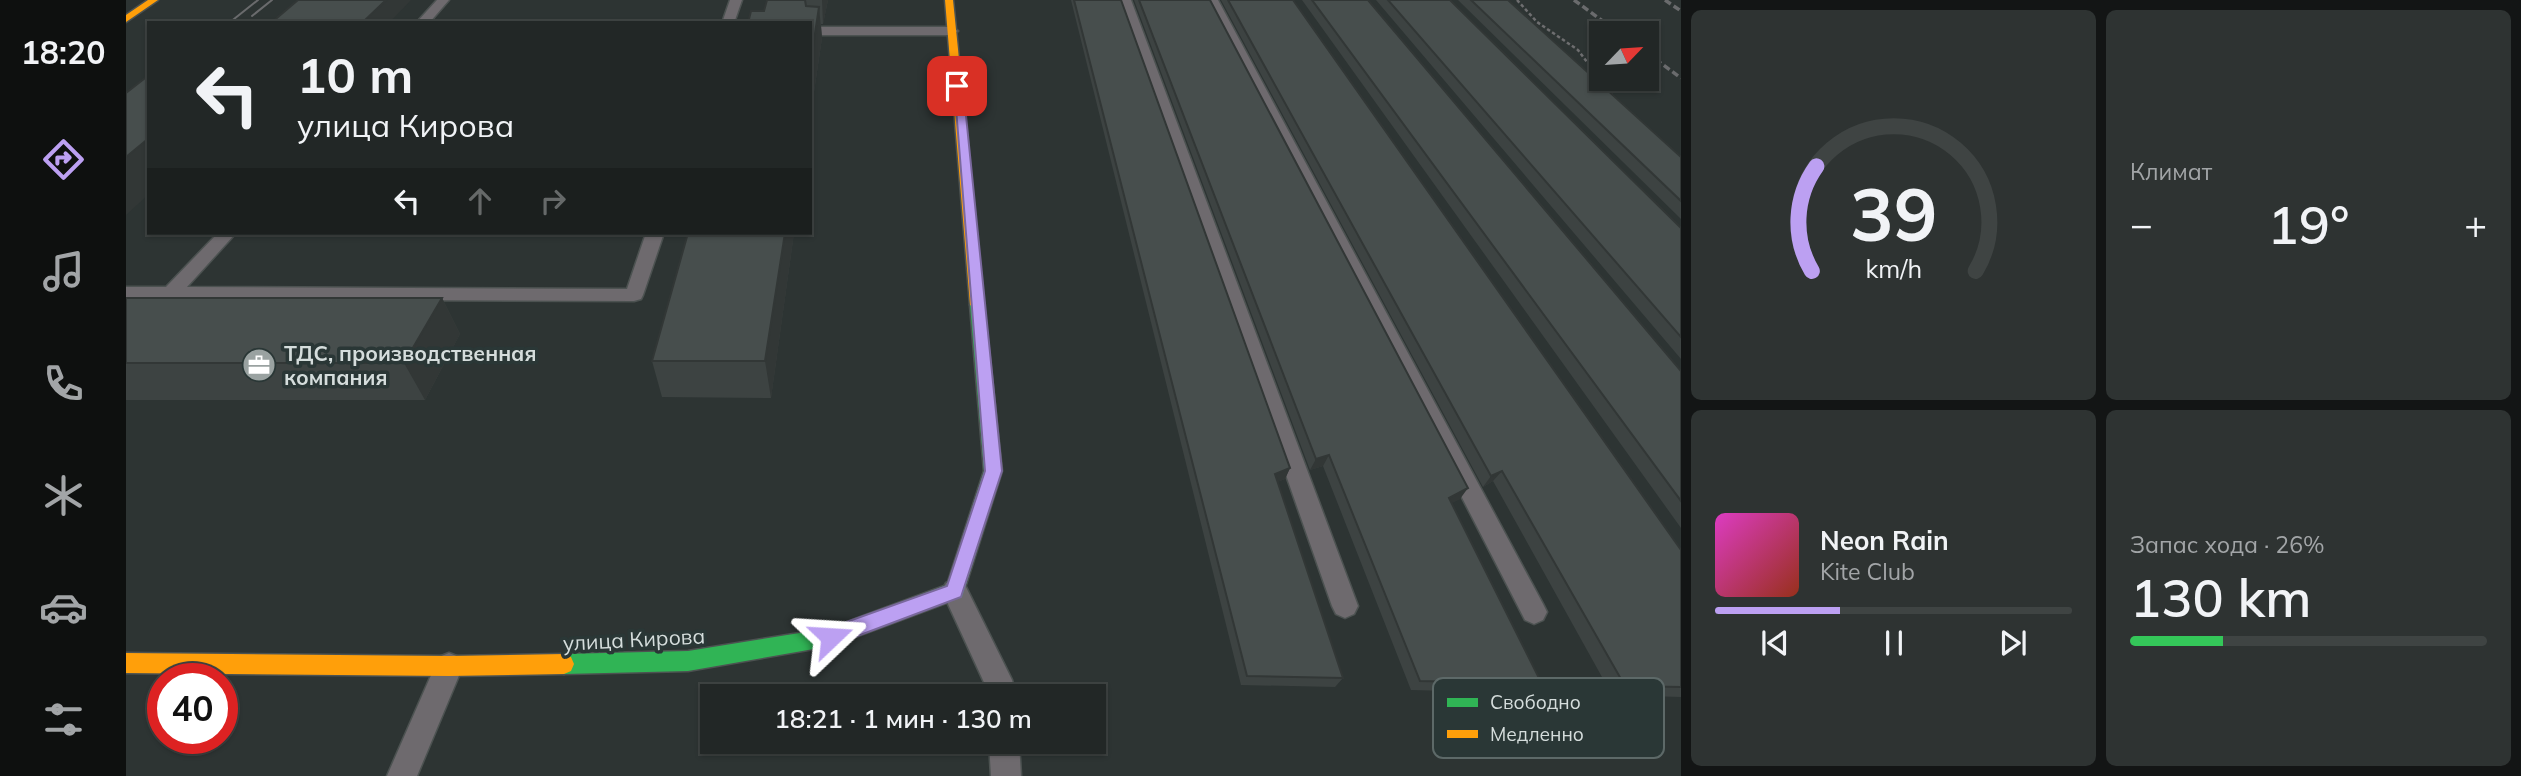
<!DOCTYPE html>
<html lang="ru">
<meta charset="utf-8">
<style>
body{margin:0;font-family:Mulish,sans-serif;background:#2e3332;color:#f1f3f6;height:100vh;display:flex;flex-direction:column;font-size:26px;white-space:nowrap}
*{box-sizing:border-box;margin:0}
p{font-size:23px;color:#a2a5a7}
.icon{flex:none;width:38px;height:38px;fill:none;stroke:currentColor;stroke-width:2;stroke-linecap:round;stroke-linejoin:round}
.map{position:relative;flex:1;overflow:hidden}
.drawer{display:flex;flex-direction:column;gap:10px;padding:10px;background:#131515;width:840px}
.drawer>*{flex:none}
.top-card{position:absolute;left:21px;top:21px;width:665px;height:214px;border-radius:0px;box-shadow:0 2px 5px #0004,0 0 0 2px #3f4443;background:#222726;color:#f1f3f6;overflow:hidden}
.needle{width:46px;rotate:65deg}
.fabs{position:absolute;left:1463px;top:21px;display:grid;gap:14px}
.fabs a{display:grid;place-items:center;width:70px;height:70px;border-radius:0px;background:#222726;box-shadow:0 2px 5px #0004,0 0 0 2px #3f4443;font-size:35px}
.speed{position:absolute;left:21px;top:663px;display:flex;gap:14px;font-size:35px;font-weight:700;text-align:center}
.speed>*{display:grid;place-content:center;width:91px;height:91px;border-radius:50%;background:#222726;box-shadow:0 2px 5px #0004,0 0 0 2px #3f4443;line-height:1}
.speed .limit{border:10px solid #d22;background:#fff;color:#111}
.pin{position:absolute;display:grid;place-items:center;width:60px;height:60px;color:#fff;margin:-30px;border-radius:14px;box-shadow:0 4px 10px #0006}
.me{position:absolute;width:77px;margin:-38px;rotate:70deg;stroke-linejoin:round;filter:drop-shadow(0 0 5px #0008)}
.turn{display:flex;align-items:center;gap:24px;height:147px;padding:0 35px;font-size:32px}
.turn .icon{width:91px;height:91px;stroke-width:2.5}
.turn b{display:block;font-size:49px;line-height:60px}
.lanes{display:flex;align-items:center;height:66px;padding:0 35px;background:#0003;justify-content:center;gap:35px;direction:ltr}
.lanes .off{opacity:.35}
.big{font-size:52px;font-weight:600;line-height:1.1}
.drawer .tile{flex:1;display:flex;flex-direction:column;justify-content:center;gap:10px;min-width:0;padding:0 24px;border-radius:10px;background:#2e3332}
.drawer .dial{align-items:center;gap:0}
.dial svg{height:182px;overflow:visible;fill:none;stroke:#3f4443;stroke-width:7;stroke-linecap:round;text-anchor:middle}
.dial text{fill:#f1f3f6;stroke:none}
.song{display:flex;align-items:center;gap:21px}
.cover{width:84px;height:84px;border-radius:10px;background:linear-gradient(135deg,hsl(310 70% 55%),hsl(10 70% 35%))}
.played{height:7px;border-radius:4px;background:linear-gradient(90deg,#bca0f2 35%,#3f4443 35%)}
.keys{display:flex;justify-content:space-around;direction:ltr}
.heat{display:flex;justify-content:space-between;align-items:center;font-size:38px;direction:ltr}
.charge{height:10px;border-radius:5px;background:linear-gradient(90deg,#34c759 26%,#3f4443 0)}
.drawer .tiles{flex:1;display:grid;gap:10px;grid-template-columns:repeat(2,1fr)}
.trip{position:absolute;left:574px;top:684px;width:406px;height:70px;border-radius:0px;background:#222726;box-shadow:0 2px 5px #0004,0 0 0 2px #3f4443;font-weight:600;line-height:70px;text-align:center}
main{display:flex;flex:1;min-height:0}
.menu{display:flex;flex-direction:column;width:126px;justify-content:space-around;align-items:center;background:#0e100f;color:#a2a5a7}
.menu .icon{width:49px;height:49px}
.menu .selected{color:#bca0f2}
.menu b{font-size:32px;color:#f1f3f6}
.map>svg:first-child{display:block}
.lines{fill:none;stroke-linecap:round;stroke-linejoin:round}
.lane-casing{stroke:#4c5251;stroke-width:3}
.fast-casing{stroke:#4c5251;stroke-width:3}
.slow-casing{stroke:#4c5251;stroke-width:3}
.path{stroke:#6e6e70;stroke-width:2.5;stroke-dasharray:3.5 2.5;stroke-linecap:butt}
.lane{fill:#6e6a6e;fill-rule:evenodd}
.fast{fill:#30b455;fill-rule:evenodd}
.slow{fill:#ff9f0a;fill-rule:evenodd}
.tram{stroke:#6a6b6d;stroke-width:2}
.rail{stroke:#6a6b6d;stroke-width:3.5;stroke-dasharray:7 3.5;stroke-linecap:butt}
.wall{fill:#3d4342}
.shaded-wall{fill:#323736}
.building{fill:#474e4d;stroke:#323736;stroke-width:2}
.route{fill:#bca0f2;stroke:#7a689d;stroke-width:2}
.labels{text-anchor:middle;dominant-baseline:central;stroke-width:7;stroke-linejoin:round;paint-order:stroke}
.poi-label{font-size:21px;font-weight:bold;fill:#d5dddc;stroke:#2a3736;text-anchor:start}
.street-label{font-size:21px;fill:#d5dddc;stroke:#2a3736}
.key{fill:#2a3736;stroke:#5d6968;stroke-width:2}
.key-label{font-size:19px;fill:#d5dddc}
</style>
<main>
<nav class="menu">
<b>18:20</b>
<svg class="icon selected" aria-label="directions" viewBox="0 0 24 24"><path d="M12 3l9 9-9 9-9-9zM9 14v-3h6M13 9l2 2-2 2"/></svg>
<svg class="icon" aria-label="music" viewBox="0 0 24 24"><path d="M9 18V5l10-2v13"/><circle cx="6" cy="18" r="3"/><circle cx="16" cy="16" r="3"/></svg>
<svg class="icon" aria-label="phone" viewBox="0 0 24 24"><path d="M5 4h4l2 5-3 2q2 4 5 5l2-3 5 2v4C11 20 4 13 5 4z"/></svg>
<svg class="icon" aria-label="climate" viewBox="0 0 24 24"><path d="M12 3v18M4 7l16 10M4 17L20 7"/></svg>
<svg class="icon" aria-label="car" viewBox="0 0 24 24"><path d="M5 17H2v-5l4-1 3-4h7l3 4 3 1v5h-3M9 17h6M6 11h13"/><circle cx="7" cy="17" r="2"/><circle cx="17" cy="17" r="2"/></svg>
<svg class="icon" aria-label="filters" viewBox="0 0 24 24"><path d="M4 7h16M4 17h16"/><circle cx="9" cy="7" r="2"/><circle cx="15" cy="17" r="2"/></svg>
</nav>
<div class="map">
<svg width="1555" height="776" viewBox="0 0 1555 776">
<rect width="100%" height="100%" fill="#2d3433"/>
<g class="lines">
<defs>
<path id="lane" d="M311 0H323L303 23H290Z
M604 0H616L608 23H596Z
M993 0H1005L1232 606 1228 614 1219 618 1210 614 1206 606Z
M1080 0H1092L1417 604 1421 612 1417 620 1408 624 1399 620Z
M684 27H826L832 31 826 35H684Z
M92 233H110L61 287 501 289 520 233H538L517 295 515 299 508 301 0 299V287H40Z
M829 580 838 583 886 680 890 696H862V691L816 591 820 583Z
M323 653 333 657 337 666 291 776H261L313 657Z
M863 742H893L895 776H865Z"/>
<path id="fast" d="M851 300 858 305 876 471 836 597 705 646 562 671 438 674 431 671 428 664 431 657 438 654 562 651 705 628 821 585 858 471 844 305Z"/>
<path id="slow" d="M22 0H32L0 22V15Z
M819 0H827L858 305 851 310 844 305Z
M0 653 323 656 438 654 445 657 448 664 445 671 438 674 323 676 0 673Z"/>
</defs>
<use href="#lane" class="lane-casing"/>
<use href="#fast" class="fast-casing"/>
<use href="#slow" class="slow-casing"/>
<path class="path" d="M1391 0 1411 22 1452 50 1488 98"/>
<use href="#lane" class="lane"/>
<use href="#fast" class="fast"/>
<use href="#slow" class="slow"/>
<path class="tram" d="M126 16 146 0
M103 23 132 0"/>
<path class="rail" d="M1448 0 1493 33
M1539 0 1555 11
M1521 53 1555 78"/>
</g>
<path class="wall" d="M641 0H702L697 24H695L696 38 684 119V23L638 11Z
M945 0H995L1164 468 1159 479 1151 482 1217 678 1209 687 1115 685Z
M1008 0H1084L1334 499 1325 503 1416 684 1405 693 1285 690 1197 466 1184 470Z
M1095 0H1167L1555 550V697L1486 695 1367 481 1357 487Z
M1176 0H1242L1555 371V528Z
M1250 0H1324L1555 228V359Z
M1332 0H1382L1555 157V219Z
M668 233 645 398 536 397 526 361Z
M0 298H316L334 334 299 400H0Z"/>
<path class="shaded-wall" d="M260 0H285L263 23H236Z
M696 0H702L697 24Z
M693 7 696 38 684 119V67Z
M23 138V194L0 215V157Z
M659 233H668L645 398 639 361Z
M316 298 334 334 299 400 278 363Z
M1203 455 1197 466 1184 470 1190 459Z
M1164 468 1159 479 1143 485 1149 474Z
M1376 471 1367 481 1357 487 1365 476Z
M1342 488 1334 499 1315 509 1323 498Z"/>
<path class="building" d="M172 0H260L236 23H145Z
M641 0H679L680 6 693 7 684 67V23H622L625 11H638Z
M948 0H995L1164 468 1149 474 1217 678 1121 676Z
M1013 0H1084L1342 488 1323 498 1416 684 1294 681 1203 455 1190 459Z
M1102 0H1167L1555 550V687L1499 686 1376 471 1365 476Z
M1186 0H1242L1555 371V501Z
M1262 0H1324L1555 228V337Z
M1345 0H1382L1555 157V201Z
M23 75V138L0 157V93Z
M562 233H659L639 361H526Z
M0 298H316L278 363H0Z"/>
<path class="route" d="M828 83 837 86 876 471 835 597 705 646 698 644 695 637 698 630 821 586 859 471Z"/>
<defs>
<symbol id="office-disc" viewBox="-11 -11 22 22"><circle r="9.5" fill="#9aa2a1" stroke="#2a3736"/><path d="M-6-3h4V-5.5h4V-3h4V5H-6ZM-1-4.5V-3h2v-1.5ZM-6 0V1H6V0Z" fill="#fff"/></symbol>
</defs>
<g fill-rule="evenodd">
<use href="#office-disc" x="114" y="346" width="38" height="38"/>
</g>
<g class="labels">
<g class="poi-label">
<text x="158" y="353">ТДС, производственная<tspan x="158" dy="24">компания</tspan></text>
</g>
<g class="street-label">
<text transform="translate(508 639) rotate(-3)">улица Кирова</text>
</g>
</g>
<rect x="1307" y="678" width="231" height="80" rx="10" class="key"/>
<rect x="1321" y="698" width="31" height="9" fill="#30b455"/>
<rect x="1321" y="730" width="31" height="8" fill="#ff9f0a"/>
<g class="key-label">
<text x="1364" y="709">Свободно</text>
<text x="1364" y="741">Медленно</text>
</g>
</svg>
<div class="fabs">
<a><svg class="needle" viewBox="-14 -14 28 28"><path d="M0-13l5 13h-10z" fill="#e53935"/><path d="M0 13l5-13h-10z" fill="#a2a5a7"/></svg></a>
</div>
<div class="speed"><div class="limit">40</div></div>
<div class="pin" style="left:831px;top:86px;background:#d93025"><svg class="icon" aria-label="arrive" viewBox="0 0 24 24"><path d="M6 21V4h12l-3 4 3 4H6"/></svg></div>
<svg class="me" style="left:705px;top:637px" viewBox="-20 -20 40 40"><path d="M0-17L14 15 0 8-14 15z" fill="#bca0f2" stroke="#fff" stroke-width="4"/></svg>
<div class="trip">18:21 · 1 мин · 130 m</div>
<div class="top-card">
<div class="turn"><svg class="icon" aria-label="left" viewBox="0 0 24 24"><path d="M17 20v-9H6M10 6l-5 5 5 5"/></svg><div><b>10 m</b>улица Кирова</div></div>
<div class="lanes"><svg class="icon" aria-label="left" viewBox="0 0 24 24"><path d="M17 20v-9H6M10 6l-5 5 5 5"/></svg><svg class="icon off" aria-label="ahead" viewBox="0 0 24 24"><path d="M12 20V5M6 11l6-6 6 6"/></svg><svg class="icon off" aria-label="right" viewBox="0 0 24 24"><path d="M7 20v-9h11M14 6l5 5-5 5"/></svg></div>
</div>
</div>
<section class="drawer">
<div class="tiles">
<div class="tile dial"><svg viewBox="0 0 100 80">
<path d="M14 69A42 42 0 1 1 86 69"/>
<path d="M14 69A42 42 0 0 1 16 23" stroke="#bca0f2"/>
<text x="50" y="56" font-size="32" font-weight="700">39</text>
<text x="50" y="72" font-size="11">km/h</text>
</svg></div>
<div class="tile"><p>Климат</p>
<div class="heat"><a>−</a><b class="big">19°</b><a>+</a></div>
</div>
<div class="tile">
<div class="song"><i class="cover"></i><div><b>Neon Rain</b><p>Kite Club</p></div></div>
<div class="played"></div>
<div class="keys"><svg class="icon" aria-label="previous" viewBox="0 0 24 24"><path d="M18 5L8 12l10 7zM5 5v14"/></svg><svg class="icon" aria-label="pause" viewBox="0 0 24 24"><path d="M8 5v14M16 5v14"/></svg><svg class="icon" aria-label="next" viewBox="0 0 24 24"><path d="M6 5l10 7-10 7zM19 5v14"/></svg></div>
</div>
<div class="tile"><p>Запас хода · 26%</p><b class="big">130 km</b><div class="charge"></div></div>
</div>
</section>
</main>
